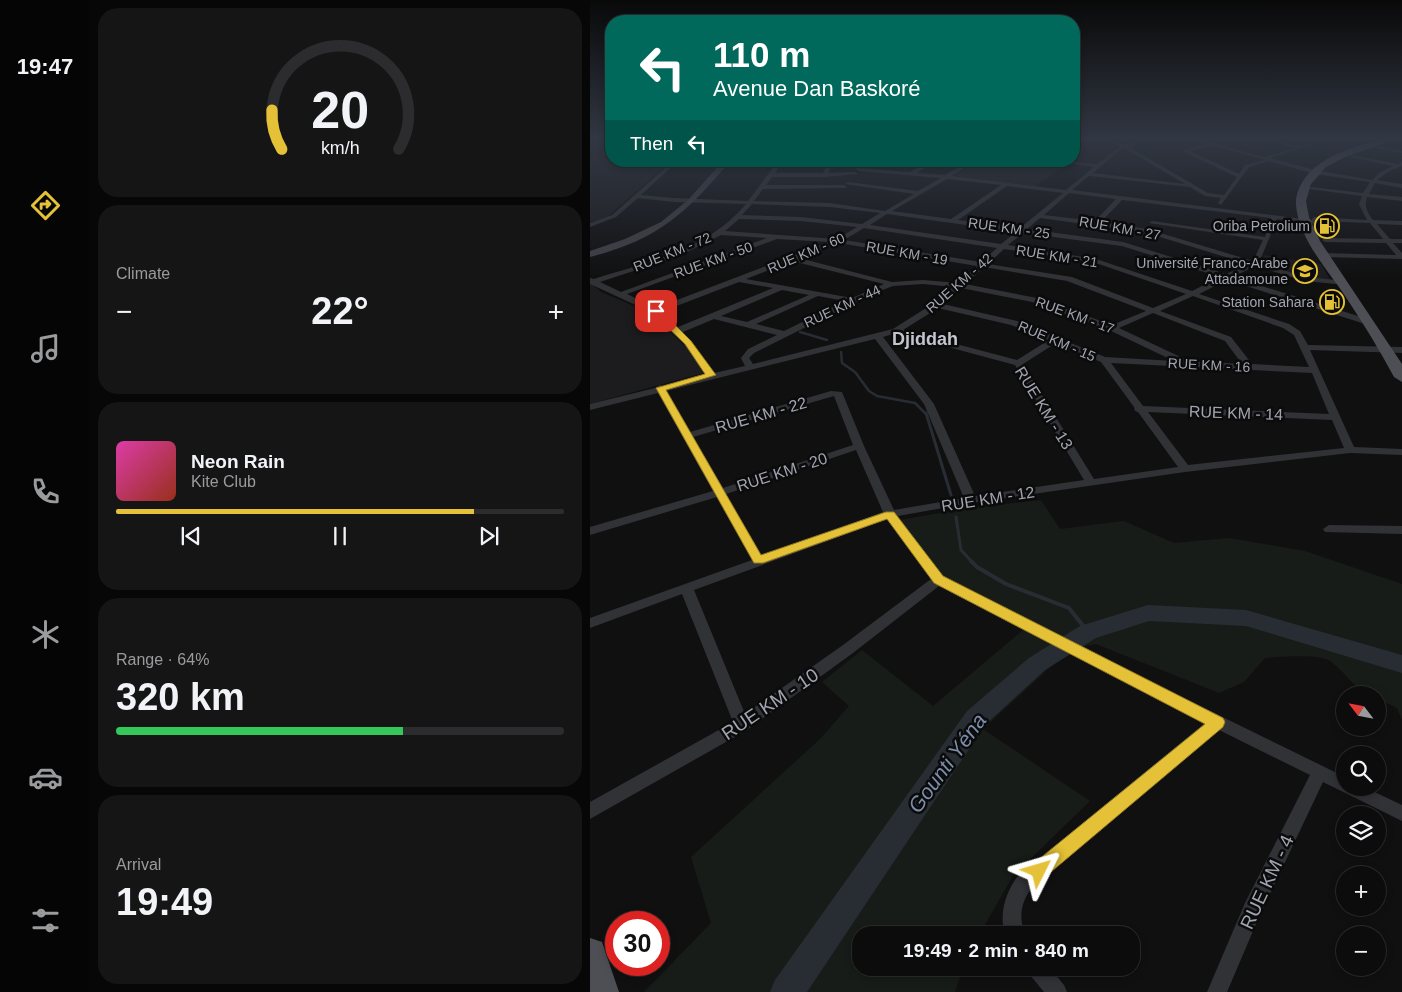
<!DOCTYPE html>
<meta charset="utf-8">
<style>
body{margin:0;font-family:Helvetica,sans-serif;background:#151516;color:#f1f3f6;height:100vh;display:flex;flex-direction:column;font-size:19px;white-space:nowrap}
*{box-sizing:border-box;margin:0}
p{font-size:16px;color:#9a9b9d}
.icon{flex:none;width:28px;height:28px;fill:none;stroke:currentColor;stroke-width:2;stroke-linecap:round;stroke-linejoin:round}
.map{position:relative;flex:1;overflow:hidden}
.side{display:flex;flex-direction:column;gap:8px;padding:8px;background:#070707;width:500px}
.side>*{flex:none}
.top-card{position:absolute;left:15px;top:15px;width:475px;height:152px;border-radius:20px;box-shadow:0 2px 8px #0003,0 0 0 1px #2c2c2e;background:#00695c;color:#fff;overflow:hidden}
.needle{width:32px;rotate:302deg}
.fabs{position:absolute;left:746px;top:686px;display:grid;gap:10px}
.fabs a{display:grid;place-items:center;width:50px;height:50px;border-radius:50%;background:#0c0c0d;box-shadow:0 2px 8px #0003,0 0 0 1px #2c2c2e;font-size:25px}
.speed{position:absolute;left:15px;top:911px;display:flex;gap:10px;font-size:25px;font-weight:700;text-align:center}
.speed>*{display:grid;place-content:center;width:65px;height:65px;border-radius:50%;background:#0c0c0d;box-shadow:0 2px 8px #0003,0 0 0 1px #2c2c2e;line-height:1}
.speed .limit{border:8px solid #d22;background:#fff;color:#111}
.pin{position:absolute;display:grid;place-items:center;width:42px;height:42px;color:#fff;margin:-21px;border-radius:10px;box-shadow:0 2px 8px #0006}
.me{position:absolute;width:55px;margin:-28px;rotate:50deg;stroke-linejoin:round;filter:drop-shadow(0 0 4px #0008)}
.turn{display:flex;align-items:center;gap:18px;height:105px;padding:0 25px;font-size:22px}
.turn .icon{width:65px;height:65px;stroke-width:2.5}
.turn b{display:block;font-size:35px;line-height:42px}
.then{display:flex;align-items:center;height:48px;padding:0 25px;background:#0003;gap:10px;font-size:19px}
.big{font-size:38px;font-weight:700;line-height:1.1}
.side .tile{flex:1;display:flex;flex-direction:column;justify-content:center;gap:8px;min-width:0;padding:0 18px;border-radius:20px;background:#151516}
.side .dial{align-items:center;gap:0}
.dial svg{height:130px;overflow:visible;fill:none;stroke:#2c2c2e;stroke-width:7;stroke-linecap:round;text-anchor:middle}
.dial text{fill:#f1f3f6;stroke:none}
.song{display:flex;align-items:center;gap:15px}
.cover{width:60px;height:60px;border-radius:8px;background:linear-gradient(135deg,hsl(320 70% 55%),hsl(10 70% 35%))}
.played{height:5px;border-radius:2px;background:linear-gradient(90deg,#e4c136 80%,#2c2c2e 80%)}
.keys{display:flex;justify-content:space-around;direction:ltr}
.heat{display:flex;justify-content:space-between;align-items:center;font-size:28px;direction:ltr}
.charge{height:8px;border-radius:4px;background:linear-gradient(90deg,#34c759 64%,#2c2c2e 0)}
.trip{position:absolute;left:262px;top:926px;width:288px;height:50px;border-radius:20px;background:#0c0c0d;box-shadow:0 2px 8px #0003,0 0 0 1px #2c2c2e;font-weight:700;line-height:50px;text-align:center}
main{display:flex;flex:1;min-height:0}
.tab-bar{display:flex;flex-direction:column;width:90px;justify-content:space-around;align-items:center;background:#050505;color:#9a9b9d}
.tab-bar .icon{width:35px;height:35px}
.tab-bar .on{color:#e4c136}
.tab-bar b{font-size:22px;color:#f1f3f6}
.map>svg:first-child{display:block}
.built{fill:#1c1c1e}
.green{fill:#171c18}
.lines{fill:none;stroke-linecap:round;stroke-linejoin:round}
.stream-far2{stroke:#282d34;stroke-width:2.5}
.stream-far1{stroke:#282d34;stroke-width:3}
.stream{stroke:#282d34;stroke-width:4}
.river{fill:#282d34;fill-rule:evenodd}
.minor{fill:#313236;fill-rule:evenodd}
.secondary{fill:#404046;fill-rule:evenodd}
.primary{fill:#4e4e55;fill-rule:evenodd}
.route{fill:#e4c136;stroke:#947d23}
.labels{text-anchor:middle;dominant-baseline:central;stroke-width:5;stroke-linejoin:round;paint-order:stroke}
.far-poi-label{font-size:14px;fill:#a2a5b1;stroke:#0b0b0c;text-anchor:end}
.far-street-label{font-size:14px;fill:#a2a5b1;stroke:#0b0b0c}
.street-label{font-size:16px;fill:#a2a5b1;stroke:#0b0b0c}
.far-district-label{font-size:18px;font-weight:bold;fill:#c3c4ce;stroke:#0b0b0c}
.near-street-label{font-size:19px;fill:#a2a5b1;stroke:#0b0b0c}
.near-water-label{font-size:21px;font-style:italic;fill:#7b8eab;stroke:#0b0b0c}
</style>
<main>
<nav class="tab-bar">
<b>19:47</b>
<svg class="icon on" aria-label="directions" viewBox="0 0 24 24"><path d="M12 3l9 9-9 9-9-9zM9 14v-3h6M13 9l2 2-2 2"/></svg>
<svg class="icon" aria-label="music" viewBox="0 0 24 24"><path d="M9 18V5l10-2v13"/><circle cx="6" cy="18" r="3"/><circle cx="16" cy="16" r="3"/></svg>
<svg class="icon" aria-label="phone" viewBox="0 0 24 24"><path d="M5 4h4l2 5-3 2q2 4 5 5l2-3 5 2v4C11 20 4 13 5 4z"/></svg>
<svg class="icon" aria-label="climate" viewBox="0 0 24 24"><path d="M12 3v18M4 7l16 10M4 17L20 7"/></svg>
<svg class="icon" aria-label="car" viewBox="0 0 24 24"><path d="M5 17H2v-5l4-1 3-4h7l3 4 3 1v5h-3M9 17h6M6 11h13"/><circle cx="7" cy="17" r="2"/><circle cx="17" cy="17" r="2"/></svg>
<svg class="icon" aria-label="filters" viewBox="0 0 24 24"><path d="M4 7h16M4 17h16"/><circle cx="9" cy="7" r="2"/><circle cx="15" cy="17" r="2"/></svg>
</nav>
<section class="side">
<div class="tile dial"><svg viewBox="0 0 100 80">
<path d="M14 69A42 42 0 1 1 86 69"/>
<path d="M14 69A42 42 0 0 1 8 45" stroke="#e4c136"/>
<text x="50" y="56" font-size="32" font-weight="700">20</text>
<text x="50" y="72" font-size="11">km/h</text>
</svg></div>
<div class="tile"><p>Climate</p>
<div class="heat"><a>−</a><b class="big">22°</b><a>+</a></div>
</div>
<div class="tile">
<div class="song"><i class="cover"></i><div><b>Neon Rain</b><p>Kite Club</p></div></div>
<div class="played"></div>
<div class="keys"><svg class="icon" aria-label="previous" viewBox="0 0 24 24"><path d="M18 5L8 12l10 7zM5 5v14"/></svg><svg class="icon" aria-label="pause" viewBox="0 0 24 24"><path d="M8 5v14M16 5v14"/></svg><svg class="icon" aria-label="next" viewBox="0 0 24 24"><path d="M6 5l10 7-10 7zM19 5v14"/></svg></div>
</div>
<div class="tile"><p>Range · 64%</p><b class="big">320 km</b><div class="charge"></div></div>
<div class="tile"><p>Arrival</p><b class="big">19:49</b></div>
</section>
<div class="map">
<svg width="812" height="992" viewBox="0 0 812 992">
<rect width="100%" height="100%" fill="#101011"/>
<path class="built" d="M21 142V161H81L17 217 0 222V148Z
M389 161H454L478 164 445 186 364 176Z
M674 255 731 264 741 281 718 279 670 264Z
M0 282 11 292 73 318 82 334 103 354 113 373 0 404Z"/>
<path class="green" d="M451 500 470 529 534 521 584 543 639 538 715 551 812 584V720L807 708 788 699V695C765 695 756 670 738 660 727 654 687 657 675 658L654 682 629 693 506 644 480 649 393 729 500 801 423 876 389 935H271V968H373L365 992H54L121 923 101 857 230 739 259 706 232 682 272 650 343 706 433 630 355 586 310 520 378 508Z"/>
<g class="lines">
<path class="stream-far2" d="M210 332 237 340
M251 352 252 363 265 372 279 391 287 396 325 403 336 414"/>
<path class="stream-far1" d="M336 413 361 495
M366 517 371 550 382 562"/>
<path class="stream" d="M381 561 387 567 416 584 479 608 498 632"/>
<path class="river" d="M558 605 656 610 812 655V673L656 626 559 621 506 638 455 670 395 725 217 992H180L185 980 377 711 439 658 490 626Z"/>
<path class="minor" d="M504 138C515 138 526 145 536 144 546 144 554 138 564 138L539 147 618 193 634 195 647 177 594 152V150L616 144 599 138H606L674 157 706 148 668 138C682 138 697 146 711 146 723 146 734 138 746 138L680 158 725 170 782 180 789 173 803 166 761 157V155L808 164 812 162V166L799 171 787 180 812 184V188L785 183 779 194 812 197V201L777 197C774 206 777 212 783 220L812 221V225L787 224 800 239H812V243H803L812 253V259L734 257 731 255 734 253 806 255 796 243 735 242 732 240 735 238 793 239 780 223 728 221 726 224 687 219 669 263 716 277 756 281V285L715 281 665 266 643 277 781 320V324H775L637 280 609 294 699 324 710 331 718 345 812 347V353L720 350 764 447 812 449V455L760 453 595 472 381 503 308 516 353 577 498 651 755 777V788H776L812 805V821L733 782 669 917 637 992H617L655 903 720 775 629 730 441 889C430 904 429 918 435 935H415C409 914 415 894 427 877L615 723 349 586 263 653 157 730 0 819V802L143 722 92 594 0 628V618L162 560 127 497 0 535V527L123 491 68 393 0 410V404L65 388 70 385 73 386 117 375 93 343 63 313 0 284V278L4 279C60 261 116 251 156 204L84 202 48 198 26 217 0 227V223L22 215 83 161H88L51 195 84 198 158 201 188 161H193L185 173H233L239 161H244L238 173 265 172 268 174 234 177H182L176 185H255L257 188 173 189 164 201 240 203 295 211 324 194 255 184 258 182 328 191 351 178 268 171 266 168 320 172 339 161H345L327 173 355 175 379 161H385L362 176 476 190 504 167 468 161 507 164 531 146ZM621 145 675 160 655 165 649 174 600 151ZM534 148 595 184 503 173 531 149ZM679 161 725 174 780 182 773 193 722 187 719 189 772 196 769 204 777 220 724 217 721 220 482 190 499 176 600 187 615 196 631 198 628 203 631 205 659 167ZM357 179 411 185 361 219 302 211ZM417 186 473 193 430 228 368 220ZM479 193 526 199 505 221 454 215ZM532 200 681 218 675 237 562 221 559 223 673 240 663 261 557 229 511 222ZM162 204 240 207 290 213 272 224 211 217 152 215ZM297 214 426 232 411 244 280 225ZM450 218 554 232 658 264 636 274 533 242 437 229ZM149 219 211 221 267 227 247 239 135 231ZM274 228 407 248 391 262 254 240ZM433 233 532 246 630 277 602 291 506 259 418 245ZM131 235 177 238 31 292 10 282 89 256ZM187 239 239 242 66 308 37 294ZM249 243 387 266 368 283 333 280 302 282 209 258ZM414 249 503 262 596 294 563 308 482 277 398 264ZM202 261 294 284 262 298 156 279ZM394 267 477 281 556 311 522 325 447 298 375 284ZM149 282 183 288 88 327 71 312ZM333 284 363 287 344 303 303 329 163 364 159 358 164 353 282 294 303 286ZM371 288 442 302 519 330 584 361 515 357 427 321 353 304ZM192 290 219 295 157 322 131 316ZM228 296 255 301 194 331 166 324ZM603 296 693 328 704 335 719 367 662 364 641 337 570 311ZM348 308 421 325 459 340 427 360 313 330ZM563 313 635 341 652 364 599 361 529 328ZM124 319 187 335 158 349 151 358 155 366 124 373 93 332ZM306 333 425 365 494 480 385 496 344 404 293 337ZM285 339 334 404 374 498 304 510 274 446 252 392 241 391 100 432 76 391ZM466 343 511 362 544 407 545 411 548 412 588 467 504 479 433 364ZM521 363 722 373 739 414 553 406ZM244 396 263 445 133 488 103 437ZM558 412 742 420 754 448 598 465ZM266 450 293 512 172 556 136 494ZM298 519 341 579 253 645 155 714 104 590Z
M799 138 812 139V141L799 139Z
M21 139V141L0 147V145Z
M787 146 812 151V153L785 148Z
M739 525 812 526V534L735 532 733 529Z
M437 968H460L474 985 477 992H454L440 975Z"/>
<path class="secondary" d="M133 161H140C97 213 67 240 0 257V251L35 239 71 222 98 200Z"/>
<path class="primary" d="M797 138H809L755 157 736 167 721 184 716 201 719 217 730 241 812 364V382L804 377C790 351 775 326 759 302 741 273 709 241 706 205 705 193 712 180 721 171 741 152 771 145 797 138Z
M0 938 12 942 29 992H0Z"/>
</g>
<linearGradient id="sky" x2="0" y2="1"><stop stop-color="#090909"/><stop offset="0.5" stop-color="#313743"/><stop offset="1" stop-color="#313743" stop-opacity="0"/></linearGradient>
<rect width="812" height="277" fill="url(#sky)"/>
<path class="route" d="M63 309H69L101 341 126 375 76 390 171 555 296 512H304L353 576 633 718 635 722 633 727 455 877 449 880 443 877 440 871 443 864 615 724 344 583 297 519 173 563H164L66 388 115 374 95 344 63 313Z"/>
<defs>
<symbol id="fuel-ring" viewBox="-11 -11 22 22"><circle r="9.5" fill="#0b0b0c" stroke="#e4c136" stroke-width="1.5"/><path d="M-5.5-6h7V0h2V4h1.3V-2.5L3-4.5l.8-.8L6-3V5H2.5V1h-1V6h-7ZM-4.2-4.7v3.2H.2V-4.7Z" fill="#e4c136"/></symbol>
<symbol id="university-ring" viewBox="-11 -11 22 22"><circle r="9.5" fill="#0b0b0c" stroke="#e4c136" stroke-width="1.5"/><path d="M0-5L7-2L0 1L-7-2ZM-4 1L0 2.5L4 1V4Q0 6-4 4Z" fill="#e4c136"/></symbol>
</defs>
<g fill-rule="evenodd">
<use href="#fuel-ring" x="723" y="212" width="28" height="28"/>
<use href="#university-ring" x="701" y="257" width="28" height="28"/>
<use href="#fuel-ring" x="728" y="288" width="28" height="28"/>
</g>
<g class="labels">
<g class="far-poi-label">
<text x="720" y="226">Oriba Petrolium</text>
<text x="698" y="263">Université Franco-Arabe<tspan x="698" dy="16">Attadamoune</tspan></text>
<text x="724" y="302">Station Sahara</text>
</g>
<g class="far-street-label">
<text transform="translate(419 228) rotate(8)">RUE KM - 25</text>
<text transform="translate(530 228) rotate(10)">RUE KM - 27</text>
<text transform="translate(82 252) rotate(-22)">RUE KM - 72</text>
<text transform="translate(216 253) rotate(-23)">RUE KM - 60</text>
<text transform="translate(317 253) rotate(10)">RUE KM - 19</text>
<text transform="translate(467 256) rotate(9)">RUE KM - 21</text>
<text transform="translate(123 260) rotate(-20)">RUE KM - 50</text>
<text transform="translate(369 283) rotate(-41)">RUE KM - 42</text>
<text transform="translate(252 306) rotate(-25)">RUE KM - 44</text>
<text transform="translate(485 315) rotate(20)">RUE KM - 17</text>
<text transform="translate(467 341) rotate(23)">RUE KM - 15</text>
<text transform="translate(619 365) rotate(3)">RUE KM - 16</text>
</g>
<g class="street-label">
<text transform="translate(454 408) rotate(58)">RUE KM - 13</text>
<text transform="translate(646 413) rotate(2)">RUE KM - 14</text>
<text transform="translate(171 415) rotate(-16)">RUE KM - 22</text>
<text transform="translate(192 472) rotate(-18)">RUE KM - 20</text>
<text transform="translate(398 499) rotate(-9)">RUE KM - 12</text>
</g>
<g class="far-district-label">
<text x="335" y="339">Djiddah</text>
</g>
<g class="near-street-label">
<text transform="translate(180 704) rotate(-34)">RUE KM - 10</text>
<text transform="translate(677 882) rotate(-65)">RUE KM - 4</text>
</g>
<g class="near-water-label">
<text transform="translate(357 763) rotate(-54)">Gounti Yéna</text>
</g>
</g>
</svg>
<div class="fabs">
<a><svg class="needle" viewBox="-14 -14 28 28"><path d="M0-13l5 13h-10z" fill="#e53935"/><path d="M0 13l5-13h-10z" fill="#9a9b9d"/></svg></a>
<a><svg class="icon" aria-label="search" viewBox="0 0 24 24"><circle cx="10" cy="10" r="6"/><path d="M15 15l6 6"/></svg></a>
<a><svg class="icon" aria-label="layers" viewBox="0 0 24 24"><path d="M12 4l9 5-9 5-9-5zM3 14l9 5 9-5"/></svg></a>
<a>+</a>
<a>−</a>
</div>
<div class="speed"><div class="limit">30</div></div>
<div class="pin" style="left:66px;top:311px;background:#d93025"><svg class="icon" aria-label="arrive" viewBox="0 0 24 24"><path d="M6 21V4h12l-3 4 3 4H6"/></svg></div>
<svg class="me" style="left:449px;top:871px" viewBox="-20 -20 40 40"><path d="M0-17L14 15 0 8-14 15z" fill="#e4c136" stroke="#fff" stroke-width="4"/></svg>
<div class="trip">19:49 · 2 min · 840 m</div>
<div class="top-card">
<div class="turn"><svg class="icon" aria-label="left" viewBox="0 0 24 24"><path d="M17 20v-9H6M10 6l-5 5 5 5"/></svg><div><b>110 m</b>Avenue Dan Baskoré</div></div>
<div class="then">Then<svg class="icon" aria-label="left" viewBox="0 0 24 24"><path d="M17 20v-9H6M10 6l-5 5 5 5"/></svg></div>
</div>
</div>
</main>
